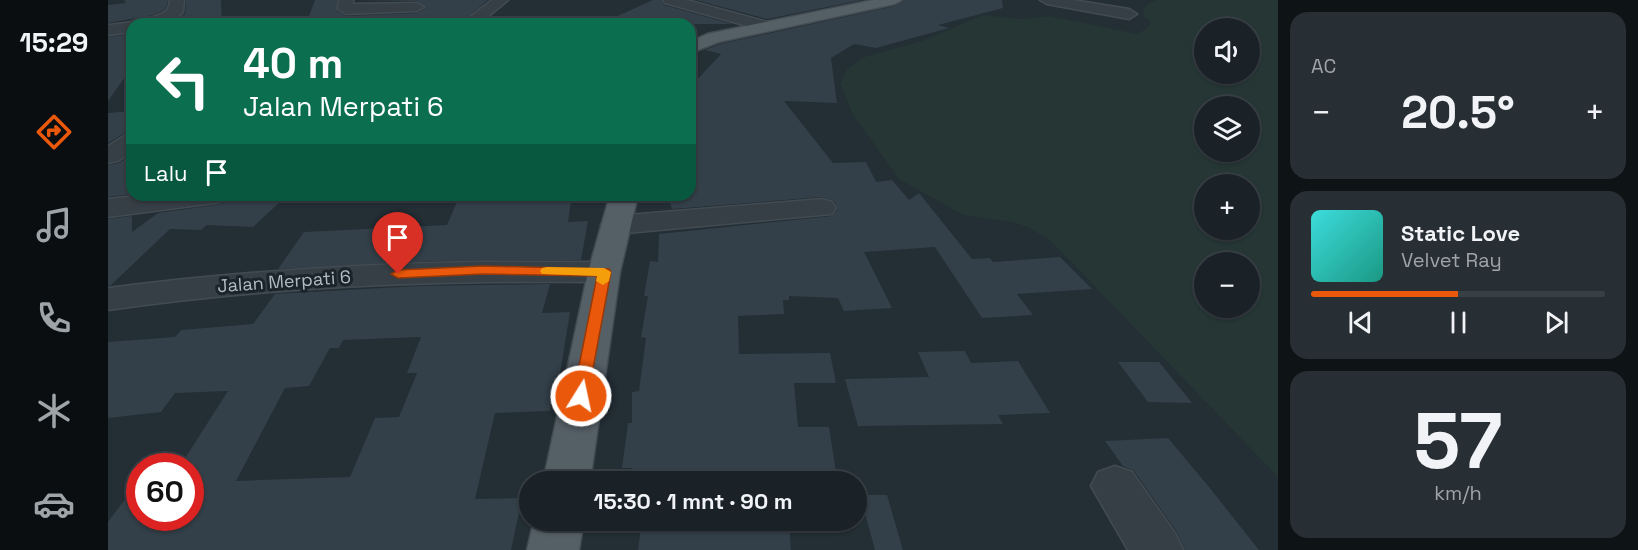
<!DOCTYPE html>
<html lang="id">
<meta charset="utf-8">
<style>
body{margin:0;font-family:"Space Grotesk",sans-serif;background:#272f34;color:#f1f3f6;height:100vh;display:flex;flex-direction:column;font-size:22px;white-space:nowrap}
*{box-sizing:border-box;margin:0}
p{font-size:20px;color:#9fa4a8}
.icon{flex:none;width:33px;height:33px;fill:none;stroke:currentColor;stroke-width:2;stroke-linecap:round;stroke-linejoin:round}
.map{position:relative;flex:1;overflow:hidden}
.sheet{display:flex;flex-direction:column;gap:12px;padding:12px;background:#0e1316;width:360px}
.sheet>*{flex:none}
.top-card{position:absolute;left:18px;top:18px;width:570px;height:183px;border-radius:18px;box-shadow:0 2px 4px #0004,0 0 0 2px #383f45;background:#0b6e4f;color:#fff;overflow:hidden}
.controls{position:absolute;left:1086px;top:18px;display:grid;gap:12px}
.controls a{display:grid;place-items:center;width:66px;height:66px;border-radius:50%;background:#1a2228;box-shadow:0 2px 4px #0004,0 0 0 2px #383f45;font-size:30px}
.speed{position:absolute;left:18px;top:453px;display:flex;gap:12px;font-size:30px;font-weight:700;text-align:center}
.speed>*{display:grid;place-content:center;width:78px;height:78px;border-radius:50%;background:#1a2228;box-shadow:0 2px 4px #0004,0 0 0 2px #383f45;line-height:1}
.speed .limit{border:9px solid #d22;background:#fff;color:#111}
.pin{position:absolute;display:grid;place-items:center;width:51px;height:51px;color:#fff;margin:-62px -26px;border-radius:50% 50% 50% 0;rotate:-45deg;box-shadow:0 0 6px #0007}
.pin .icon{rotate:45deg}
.me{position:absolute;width:66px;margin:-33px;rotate:10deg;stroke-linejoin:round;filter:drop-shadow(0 0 4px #0008)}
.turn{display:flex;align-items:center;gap:21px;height:126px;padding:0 18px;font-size:27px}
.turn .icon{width:78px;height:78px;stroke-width:2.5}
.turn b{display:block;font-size:42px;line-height:51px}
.then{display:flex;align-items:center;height:57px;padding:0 18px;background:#0003;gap:12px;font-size:22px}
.big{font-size:45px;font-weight:700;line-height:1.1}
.sheet .widget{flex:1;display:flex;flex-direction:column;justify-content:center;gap:9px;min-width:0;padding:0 21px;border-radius:18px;background:#272f34}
.sheet .dial{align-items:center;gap:0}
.dial b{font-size:78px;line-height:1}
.song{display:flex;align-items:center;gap:18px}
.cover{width:72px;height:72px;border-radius:9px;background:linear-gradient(135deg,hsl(180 70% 55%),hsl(170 70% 35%))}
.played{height:6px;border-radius:3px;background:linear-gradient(90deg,#ea580c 50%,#383f45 50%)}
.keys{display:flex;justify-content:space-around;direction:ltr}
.heat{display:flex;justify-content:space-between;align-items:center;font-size:33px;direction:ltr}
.trip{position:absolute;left:411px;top:471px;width:348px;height:60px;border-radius:30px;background:#1a2228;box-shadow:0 2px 4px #0004,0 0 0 2px #383f45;font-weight:700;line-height:60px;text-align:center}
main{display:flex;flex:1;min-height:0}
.dock{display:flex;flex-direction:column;width:108px;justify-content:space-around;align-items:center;background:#0a0e10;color:#9fa4a8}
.dock .icon{width:42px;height:42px}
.dock .on{color:#ea580c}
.dock b{font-size:27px;color:#f1f3f6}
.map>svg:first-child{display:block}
.green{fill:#253635;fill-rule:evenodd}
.building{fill:#334049;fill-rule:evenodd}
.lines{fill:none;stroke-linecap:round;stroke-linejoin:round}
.minor-casing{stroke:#434b52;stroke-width:3}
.major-casing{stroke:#434b52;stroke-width:3}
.minor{fill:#373f46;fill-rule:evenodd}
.major{fill:#555f66;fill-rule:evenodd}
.route{fill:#ea580c;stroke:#983908;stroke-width:1.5}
.slow{fill:#f59e0b}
.labels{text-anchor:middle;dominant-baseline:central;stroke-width:6;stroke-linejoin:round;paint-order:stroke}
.street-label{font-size:18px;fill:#b1bbc2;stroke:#1c242b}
</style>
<main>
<nav class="dock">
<b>15:29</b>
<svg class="icon on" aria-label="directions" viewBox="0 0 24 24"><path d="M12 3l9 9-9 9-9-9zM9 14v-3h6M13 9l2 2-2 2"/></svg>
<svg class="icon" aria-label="music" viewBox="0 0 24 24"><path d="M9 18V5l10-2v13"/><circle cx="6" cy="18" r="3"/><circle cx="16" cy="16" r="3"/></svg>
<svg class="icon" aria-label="phone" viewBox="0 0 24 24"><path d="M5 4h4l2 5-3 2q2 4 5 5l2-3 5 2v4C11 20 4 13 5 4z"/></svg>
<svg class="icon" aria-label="climate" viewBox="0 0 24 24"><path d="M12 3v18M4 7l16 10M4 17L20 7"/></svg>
<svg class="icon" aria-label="car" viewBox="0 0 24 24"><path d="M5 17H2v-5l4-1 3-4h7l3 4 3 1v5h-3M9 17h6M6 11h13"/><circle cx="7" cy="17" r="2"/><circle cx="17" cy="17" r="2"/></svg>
</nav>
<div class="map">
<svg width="1170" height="550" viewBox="0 0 1170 550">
<rect width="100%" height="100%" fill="#232e35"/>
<path class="green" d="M1049 0H1170V477L944 242 922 228 904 222 855 215 791 179 745 115 732 84 739 69 756 57 814 41 875 15 914 19 942 16 1029 34 1038 29 1043 22 1036 17 1035 10 1040 4ZM1096 28H1142V74H1096ZM1096 106H1142V152H1096ZM1096 184H1142V230H1096ZM1096 262H1142V308H1096Z"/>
<path class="building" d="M16 0H60L58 9 45 15 0 23V5L18 3Z
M78 0H113L114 24H60L77 14Z
M207 0H229V11L238 16 309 13 318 8 309 1 247 0H380L351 24H198Z
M545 0H553L556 5 624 24H492Z
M588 0H754L659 19Z
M796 0H894L895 8 830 25 841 28 768 48 746 44 723 58 729 103 676 101 725 163 758 162 768 182 784 180 801 200 811 193 864 259 882 258 885 262 952 257 984 289 909 294 925 315 874 318 827 247 756 252 784 308 736 311 730 298 681 296V300H675L676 314 630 316 631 354 722 353 728 383H686L690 427H721L728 472 676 470 677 482H523L524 468H514L520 423H524V392L531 391 538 338 533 337 540 296H536L542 261 550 262 551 234 724 216 730 209 726 201 714 197 564 209 560 195H582V98L585 94 587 82 613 54 597 50 612 44 787 6Z
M24 34V67L0 101V37Z
M24 111V132L15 134 0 143V113Z
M24 155V194L0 197V165L11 163Z
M352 195H464L460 222 480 221 473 260 325 261 170 269 196 232 339 225Z
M121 199 173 201 145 227 99 225 93 230 62 229 3 285 0 286V219L24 216V232L50 213 107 205 117 203Z
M442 284 434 313 462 312 451 380H447L442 411 387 413 367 499 414 498 403 550H0V522L32 479V518H82V466H72L120 391 67 393 53 412 0 418V342L67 337 73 330 145 324 167 294 310 286ZM313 337 299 373H309L291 417 267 418 242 477 128 481 177 388 201 386 222 348H231L235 340Z
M857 351 863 363 910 361 942 413 890 415 895 424 750 426 737 379 821 377 810 352Z
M1010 362H1051L1084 403 1040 402Z
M1060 438 1101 487 1151 550H1077L1069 532 1026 471 1015 466 997 441Z
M752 495H779L795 550H767Z
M518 520H681L683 550H530L533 528 517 527Z"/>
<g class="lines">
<defs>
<path id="minor" d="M62 0H76L75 12C62 27 41 24 24 24V32L0 35V25C20 23 42 21 60 10Z
M231 0H245V4L309 3 316 7 309 11 238 14 230 9Z
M384 0H400L371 24H353Z
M555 0H579L663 23 665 26 657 31 557 3Z
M932 0H965L1021 9 1029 14 1021 19 939 4Z
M24 134V152L10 161 0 163V146L16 136Z
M37 195H121L117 201 107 203 0 217V199Z
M714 199 724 202 728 208 724 214 508 234 498 231 493 225 498 219 508 216Z
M372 262H496L508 265 512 272 508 279 496 282C330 280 165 286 0 310V288C124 272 247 264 372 262Z
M1007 466 1024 472 1067 533 1075 550H1020L983 486 990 472Z"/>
<path id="major" d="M765 0H794L787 4 611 42 582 53V42L599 34Z
M502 195H530L512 272 482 482H435L480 272Z
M426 520H476L471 550H419Z"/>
</defs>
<use href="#minor" class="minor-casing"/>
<use href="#major" class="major-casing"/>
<use href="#minor" class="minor"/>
<use href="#major" class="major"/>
</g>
<path class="route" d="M375 266 501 269 503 272 479 401 473 403 467 401 465 396 489 276 375 274 290 278 283 274 290 270Z"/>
<path class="slow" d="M439 267 496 268 503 272 501 281 495 285 488 281 489 276 434 274 432 271 434 268Z"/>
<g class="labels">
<g class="street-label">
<text transform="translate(176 281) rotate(-4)">Jalan Merpati 6</text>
</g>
</g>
</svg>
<div class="controls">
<a><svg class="icon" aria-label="sound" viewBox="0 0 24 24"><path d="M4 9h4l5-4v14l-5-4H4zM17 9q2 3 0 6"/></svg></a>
<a><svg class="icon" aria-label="layers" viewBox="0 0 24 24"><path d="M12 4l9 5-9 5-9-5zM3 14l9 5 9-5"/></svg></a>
<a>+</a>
<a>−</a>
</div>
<div class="speed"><div class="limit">60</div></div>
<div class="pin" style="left:290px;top:274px;background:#d93025"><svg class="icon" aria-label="arrive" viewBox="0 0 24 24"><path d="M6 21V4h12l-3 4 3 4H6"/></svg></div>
<svg class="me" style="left:473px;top:396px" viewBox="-20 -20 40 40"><circle r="17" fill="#ea580c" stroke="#fff" stroke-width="3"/><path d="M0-11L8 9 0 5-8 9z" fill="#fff"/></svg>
<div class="trip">15:30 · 1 mnt · 90 m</div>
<div class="top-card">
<div class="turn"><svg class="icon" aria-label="left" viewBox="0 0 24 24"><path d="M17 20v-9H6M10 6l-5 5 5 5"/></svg><div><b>40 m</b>Jalan Merpati 6</div></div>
<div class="then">Lalu<svg class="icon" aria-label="arrive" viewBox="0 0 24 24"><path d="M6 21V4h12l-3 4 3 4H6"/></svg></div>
</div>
</div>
<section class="sheet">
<div class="widget"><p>AC</p>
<div class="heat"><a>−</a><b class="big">20.5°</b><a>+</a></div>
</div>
<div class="widget">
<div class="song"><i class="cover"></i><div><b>Static Love</b><p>Velvet Ray</p></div></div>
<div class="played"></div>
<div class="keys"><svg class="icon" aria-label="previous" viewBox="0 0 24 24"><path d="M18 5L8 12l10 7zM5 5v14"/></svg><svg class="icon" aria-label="pause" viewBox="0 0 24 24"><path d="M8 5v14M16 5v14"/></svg><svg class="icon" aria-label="next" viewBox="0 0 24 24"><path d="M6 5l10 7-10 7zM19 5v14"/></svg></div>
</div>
<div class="widget dial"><b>57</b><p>km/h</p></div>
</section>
</main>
